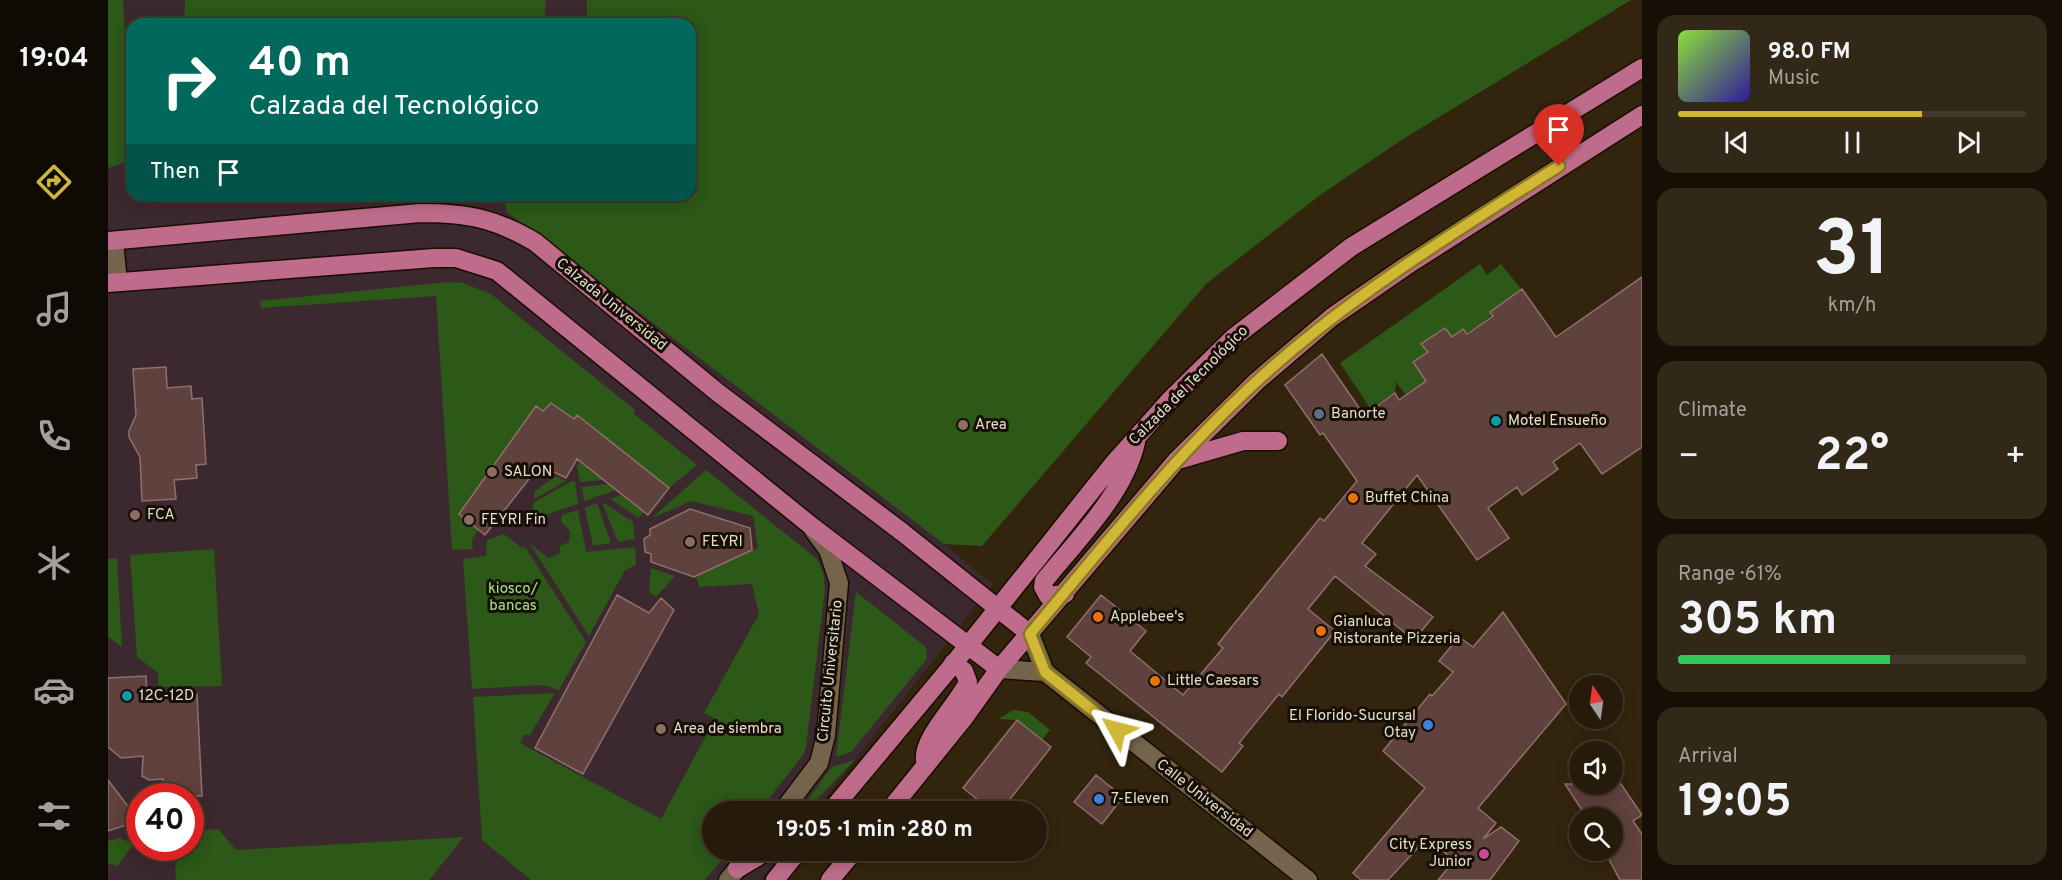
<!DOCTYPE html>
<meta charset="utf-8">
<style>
body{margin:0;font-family:Overpass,sans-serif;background:#322818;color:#f1f3f6;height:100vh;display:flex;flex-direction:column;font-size:22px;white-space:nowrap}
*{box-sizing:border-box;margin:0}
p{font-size:20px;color:#a4a19c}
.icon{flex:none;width:33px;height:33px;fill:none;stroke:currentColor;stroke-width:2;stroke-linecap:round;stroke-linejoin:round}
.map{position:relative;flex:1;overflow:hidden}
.side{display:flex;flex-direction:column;gap:15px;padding:15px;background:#150f06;width:420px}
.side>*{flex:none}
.guide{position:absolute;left:18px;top:18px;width:570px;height:183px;border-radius:18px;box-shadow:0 3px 15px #0003,0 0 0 2px #42392b;background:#00695c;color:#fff;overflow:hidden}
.needle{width:39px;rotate:347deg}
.controls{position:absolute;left:1461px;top:675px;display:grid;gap:12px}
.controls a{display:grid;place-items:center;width:54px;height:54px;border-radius:50%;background:#261b0a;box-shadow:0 3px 15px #0003,0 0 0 2px #42392b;font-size:30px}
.speed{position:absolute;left:18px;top:783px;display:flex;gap:12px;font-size:30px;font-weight:700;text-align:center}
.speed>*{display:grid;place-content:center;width:78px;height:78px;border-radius:50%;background:#261b0a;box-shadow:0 3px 15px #0003,0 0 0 2px #42392b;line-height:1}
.speed .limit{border:9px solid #d22;background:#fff;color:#111}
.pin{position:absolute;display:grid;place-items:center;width:51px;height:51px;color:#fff;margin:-62px -26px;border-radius:50% 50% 50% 0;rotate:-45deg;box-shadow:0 0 6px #0007}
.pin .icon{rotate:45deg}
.me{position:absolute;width:66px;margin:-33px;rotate:308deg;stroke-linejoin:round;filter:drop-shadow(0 0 4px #0008)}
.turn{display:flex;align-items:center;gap:21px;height:126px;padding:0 24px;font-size:27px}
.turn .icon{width:78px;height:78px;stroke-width:2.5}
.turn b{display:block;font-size:42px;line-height:51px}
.then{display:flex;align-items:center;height:57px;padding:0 24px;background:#0003;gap:12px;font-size:22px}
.big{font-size:45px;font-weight:700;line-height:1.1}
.side .card{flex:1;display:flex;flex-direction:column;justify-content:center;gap:9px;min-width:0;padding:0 21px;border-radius:18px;background:#322818}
.side .dial{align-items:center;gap:0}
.dial b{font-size:78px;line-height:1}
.song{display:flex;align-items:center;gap:18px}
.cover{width:72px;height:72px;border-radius:9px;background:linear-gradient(135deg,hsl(90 70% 55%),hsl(250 70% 35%))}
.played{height:6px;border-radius:3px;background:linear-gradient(90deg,#d1b736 70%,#42392b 70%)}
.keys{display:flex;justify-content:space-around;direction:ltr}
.heat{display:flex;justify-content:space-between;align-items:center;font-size:33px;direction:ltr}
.charge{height:9px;border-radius:4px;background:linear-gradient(90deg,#34c759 61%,#42392b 0)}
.trip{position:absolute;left:594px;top:801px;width:345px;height:60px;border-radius:30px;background:#261b0a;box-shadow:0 3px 15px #0003,0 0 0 2px #42392b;font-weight:700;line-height:60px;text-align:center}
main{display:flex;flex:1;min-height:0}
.tabs{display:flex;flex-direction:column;width:108px;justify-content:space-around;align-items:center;background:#0f0b04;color:#a4a19c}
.tabs .icon{width:42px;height:42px}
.tabs .current{color:#d1b736}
.tabs b{font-size:27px;color:#f1f3f6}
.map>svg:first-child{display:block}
.education{fill:#3c292f;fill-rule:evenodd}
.green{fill:#2c5818}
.building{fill:#5f413d;stroke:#90706c;stroke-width:1.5}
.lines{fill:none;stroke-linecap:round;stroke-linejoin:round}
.minor-casing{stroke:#1a0d00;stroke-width:21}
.major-casing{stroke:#1a0d00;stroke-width:21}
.minor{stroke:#75644c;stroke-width:18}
.major{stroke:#bf6c8c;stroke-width:18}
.route-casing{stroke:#887723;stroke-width:15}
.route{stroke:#d1b736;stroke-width:10}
.service-dot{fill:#5c6f8a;stroke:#160f06;stroke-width:2}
.culture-dot{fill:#0f9aa8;stroke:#160f06;stroke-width:2}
.education-dot{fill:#8d6e63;stroke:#160f06;stroke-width:2}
.food-dot{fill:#e8710a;stroke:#160f06;stroke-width:2}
.shop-dot{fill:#3f7fe0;stroke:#160f06;stroke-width:2}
.hotel-dot{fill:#d1479c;stroke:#160f06;stroke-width:2}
.labels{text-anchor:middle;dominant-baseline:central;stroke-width:6;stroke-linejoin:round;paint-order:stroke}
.street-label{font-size:15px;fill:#e6ddcf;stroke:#160f06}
.poi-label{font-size:15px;fill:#e6ddcf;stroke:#160f06;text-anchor:start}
.park-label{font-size:15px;fill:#a1e487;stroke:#160f06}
</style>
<main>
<nav class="tabs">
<b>19:04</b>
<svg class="icon current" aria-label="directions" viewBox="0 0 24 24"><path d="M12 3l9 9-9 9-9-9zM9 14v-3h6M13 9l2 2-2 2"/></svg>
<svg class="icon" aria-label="music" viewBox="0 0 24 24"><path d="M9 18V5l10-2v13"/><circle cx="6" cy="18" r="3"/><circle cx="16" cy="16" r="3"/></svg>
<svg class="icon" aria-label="phone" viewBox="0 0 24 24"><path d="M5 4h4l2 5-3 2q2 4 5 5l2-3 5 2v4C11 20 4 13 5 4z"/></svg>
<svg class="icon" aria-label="climate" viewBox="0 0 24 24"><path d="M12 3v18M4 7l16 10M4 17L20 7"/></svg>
<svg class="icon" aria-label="car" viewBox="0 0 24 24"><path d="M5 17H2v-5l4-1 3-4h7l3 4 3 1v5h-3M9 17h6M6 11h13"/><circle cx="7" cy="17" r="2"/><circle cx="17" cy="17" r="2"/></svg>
<svg class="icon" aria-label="filters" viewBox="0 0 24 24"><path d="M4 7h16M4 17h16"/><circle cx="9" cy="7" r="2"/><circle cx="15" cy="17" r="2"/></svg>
</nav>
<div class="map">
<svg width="1534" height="880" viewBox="0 0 1534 880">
<rect width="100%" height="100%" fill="#33240e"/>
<path class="education" d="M0 0H554L561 24H24V195H582L745 460 842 549 885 584 707 811 604 812V850L676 851 652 880H0ZM32 796H82V848H32Z"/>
<path class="green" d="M0 0H15L24 156V160L0 168Z
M77 0H438L436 24H76Z
M479 0H1523L1292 141 1211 196 1098 284 874 546 836 544 399 212 395 195H582V24H479Z
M1372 264 1379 275 1393 264 1413 289C1389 306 1375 330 1344 337L1337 328 1314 343 1320 352 1318 381 1298 395 1288 382 1287 393 1262 408 1232 363Z
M340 282 355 283 383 294 527 410 526 414 589 465 561 488 470 416 466 419 443 403 351 514 370 530 364 540 365 549 344 550 328 296 153 308 152 301Z
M471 462 495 480 472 482 469 466Z
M598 470 709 559 715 572 717 589 698 747 695 755 651 811 604 812V850L621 851 597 880H423L374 840 365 697 447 693 422 735H416L412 743 553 819 607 719 596 713 651 614 644 584 591 587 588 575 650 548 645 516 583 501 544 518Z
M448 476 458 481 426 499 427 491Z
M464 481H467L470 504 425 519V503Z
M500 484 508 490 476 501 474 487Z
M513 495 536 512 530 518 503 499Z
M494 502 525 522 527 539 510 542Z
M489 503 503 543 485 546 477 508Z
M470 510 478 552 527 547 528 565 517 570 481 636 422 544 440 558 451 554 452 546 461 542 462 531 453 522 454 515Z
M396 534 414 548 417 547 478 642 451 690 435 685 364 689 355 559 378 556 379 540Z
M106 549 114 686 50 687V673L29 657 22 555Z
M9 558 14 647 0 637V559Z
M543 568 567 576 548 597 541 592Z
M748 592 818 647 819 659 743 752 728 757Z
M905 710 920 712 942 730 934 740 909 720 890 719Z
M747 760 698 811H691L724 767Z
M110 829 128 850 356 837 321 880H68L67 867 74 848H82L85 831Z
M12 838 26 844 9 866 0 864V841Z"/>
<path class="building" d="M1534 277V447L1494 474 1472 443 1445 462 1450 469 1414 495 1409 487 1380 508 1401 538 1369 560 1309 475 1254 543 1268 554 1257 566 1325 617 1306 640 1227 576 1200 609 1227 631 1174 697 1171 694 1131 743 1135 746 1114 772 978 663 983 657 959 637 993 595 1038 631 1022 651 1075 695 1115 648 1110 644 1212 518 1216 521 1249 481 1215 433 1212 435 1177 385 1214 354 1256 415 1287 393 1291 400 1318 381 1305 362 1320 352 1313 344 1337 328 1344 337 1355 329 1359 334 1385 316 1382 312 1414 289 1448 337Z
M58 367 59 388 83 386 84 399 94 398 98 464 88 465 89 478 66 480 68 499 34 501 32 457 21 437V431L28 415 25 369Z
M443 403 466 419 469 415 561 488 540 515 469 459 458 478 432 465 377 535 351 514 428 406 435 411Z
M582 509 642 528 644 550 586 577 543 562V554L537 552 536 539 542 535V529Z
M509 595 541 613 553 598 566 610 475 774 427 748Z
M1395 612 1458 704 1370 808 1388 823 1375 839 1393 827 1411 841 1382 880H1330L1346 861 1320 837 1280 880H1253L1245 873 1317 788 1275 751 1322 694 1324 696 1345 672 1331 661 1351 637 1365 647Z
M38 676 39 697 89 694 94 796H55V779L41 780 34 776 35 756 13 758 0 747V678Z
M909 720 943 747 892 812H885L855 788Z
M988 775 1015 797 994 824 966 802Z
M0 780 31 821 0 831Z
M1457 784H1513L1534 815 1525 821 1534 834V880H1512L1496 850H1504V818H1479Z"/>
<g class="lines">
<defs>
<path id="minor" d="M6 241 10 282
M922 634 937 672 1200 880
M891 669 937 672
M674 812 711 763 718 735 731 583 720 550 706 531
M620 880 639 857"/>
<path id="major" d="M0 241 312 213C359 213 386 218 427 242L609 392 794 532 922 634
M0 283 326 258H348L389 271 702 525 891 669
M1073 459 1135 441H1170
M957 594 940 596 935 587 936 581C969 540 1017 493 1028 442
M817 760C814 738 850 704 860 682L856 671 845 663
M722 812 847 662 1005 464 1062 400 1125 338 1243 247 1534 68
M780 812 856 718 891 669 1068 461 1149 381 1224 317 1298 266 1534 115
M629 869 661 850
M667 880 691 850
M722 880 747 850"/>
</defs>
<use href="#minor" class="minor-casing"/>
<use href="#major" class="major-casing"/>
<use href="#minor" class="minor"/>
<use href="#major" class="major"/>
</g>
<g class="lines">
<defs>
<path id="route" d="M1009 730 937 672 922 634C995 547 1065 458 1149 381 1240 297 1347 232 1451 166"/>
</defs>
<use href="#route" class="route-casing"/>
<use href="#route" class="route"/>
</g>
<circle class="service-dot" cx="1211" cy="414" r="6"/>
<g class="culture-dot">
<circle cx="1388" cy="421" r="6"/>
<circle cx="19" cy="696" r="6"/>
</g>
<g class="education-dot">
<circle cx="855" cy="425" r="6"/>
<circle cx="384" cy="472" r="6"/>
<circle cx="27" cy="515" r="6"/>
<circle cx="361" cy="520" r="6"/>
<circle cx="582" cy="542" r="6"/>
<circle cx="553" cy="729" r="6"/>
</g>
<g class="food-dot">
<circle cx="1245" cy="498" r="6"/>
<circle cx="990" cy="617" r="6"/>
<circle cx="1213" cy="631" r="6"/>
<circle cx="1047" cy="681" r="6"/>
</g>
<g class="shop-dot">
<circle cx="1320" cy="725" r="6"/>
<circle cx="991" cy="799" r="6"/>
</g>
<circle class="hotel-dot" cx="1376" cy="854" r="6"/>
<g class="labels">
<g class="street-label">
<text transform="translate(503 305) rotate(39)">Calzada Universidad</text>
<text transform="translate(1081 386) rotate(-45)">Calzada del Tecnológico</text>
<text transform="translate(723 671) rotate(-84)">Circuito Universitario</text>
<text transform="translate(1096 799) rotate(38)">Calle Universidad</text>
</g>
<g class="poi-label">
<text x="1223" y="414">Banorte</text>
<text x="1400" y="421">Motel Ensueño</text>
<text x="867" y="425">Area</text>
<text x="396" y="472">SALON</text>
<text x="1257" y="498">Buffet China</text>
<text x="39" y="515">FCA</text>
<text x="373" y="520">FEYRI Fin</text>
<text x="594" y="542">FEYRI</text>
<text x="1002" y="617">Applebee's</text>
<text x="1225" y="622">Gianluca<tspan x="1225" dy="17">Ristorante Pizzeria</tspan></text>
<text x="1059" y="681">Little Caesars</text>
<text x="31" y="696">12C-12D</text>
<text x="1308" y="716" text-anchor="end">El Florido-Sucursal<tspan x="1308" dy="17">Otay</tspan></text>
<text x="565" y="729">Area de siembra</text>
<text x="1003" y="799">7-Eleven</text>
<text x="1364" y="845" text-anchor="end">City Express<tspan x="1364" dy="17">Junior</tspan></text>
</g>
<g class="park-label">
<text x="405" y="589">kiosco/<tspan x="405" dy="17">bancas</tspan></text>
</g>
</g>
</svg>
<div class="controls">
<a><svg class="needle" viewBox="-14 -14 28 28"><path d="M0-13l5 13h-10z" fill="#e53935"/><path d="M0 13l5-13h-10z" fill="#a4a19c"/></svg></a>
<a><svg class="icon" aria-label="sound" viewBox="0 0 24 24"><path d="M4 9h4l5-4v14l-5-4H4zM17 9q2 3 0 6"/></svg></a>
<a><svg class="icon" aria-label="search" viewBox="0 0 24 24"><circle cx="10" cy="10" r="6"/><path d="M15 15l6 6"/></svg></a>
</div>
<div class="speed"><div class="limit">40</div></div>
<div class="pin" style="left:1451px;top:166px;background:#d93025"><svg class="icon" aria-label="arrive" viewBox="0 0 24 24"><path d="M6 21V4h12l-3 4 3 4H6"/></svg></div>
<svg class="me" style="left:1009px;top:730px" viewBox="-20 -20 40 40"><path d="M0-17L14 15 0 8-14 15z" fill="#d1b736" stroke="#fff" stroke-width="4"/></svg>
<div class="trip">19:05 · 1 min · 280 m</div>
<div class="guide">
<div class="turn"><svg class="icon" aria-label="right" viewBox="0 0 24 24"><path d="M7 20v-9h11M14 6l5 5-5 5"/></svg><div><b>40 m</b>Calzada del Tecnológico</div></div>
<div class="then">Then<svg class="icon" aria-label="arrive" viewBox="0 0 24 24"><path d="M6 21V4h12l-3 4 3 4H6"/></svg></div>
</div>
</div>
<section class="side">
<div class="card">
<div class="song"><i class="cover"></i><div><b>98.0 FM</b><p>Music</p></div></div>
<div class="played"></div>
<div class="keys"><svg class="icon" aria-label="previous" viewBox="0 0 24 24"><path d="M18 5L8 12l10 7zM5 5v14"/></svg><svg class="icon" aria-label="pause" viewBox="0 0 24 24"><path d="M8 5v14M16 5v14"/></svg><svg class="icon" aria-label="next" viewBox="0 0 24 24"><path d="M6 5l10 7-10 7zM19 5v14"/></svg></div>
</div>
<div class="card dial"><b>31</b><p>km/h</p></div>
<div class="card"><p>Climate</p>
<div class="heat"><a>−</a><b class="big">22°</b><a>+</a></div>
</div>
<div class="card"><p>Range · 61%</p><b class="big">305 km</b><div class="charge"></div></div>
<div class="card"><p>Arrival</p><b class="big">19:05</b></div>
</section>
</main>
